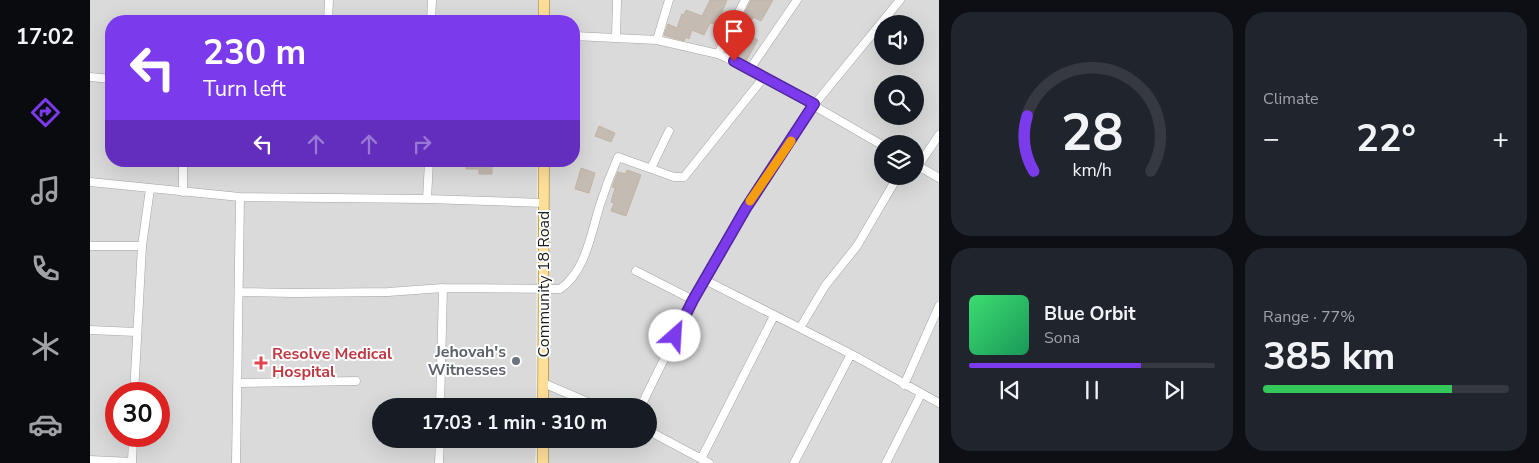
<!DOCTYPE html>
<meta charset="utf-8">
<style>
body{margin:0;font-family:"Nunito Sans",sans-serif;background:#20242c;color:#f1f3f6;height:100vh;display:flex;flex-direction:column;font-size:19px;white-space:nowrap}
*{box-sizing:border-box;margin:0}
p{font-size:16px;color:#9ea1a6}
.icon{flex:none;width:28px;height:28px;fill:none;stroke:currentColor;stroke-width:2;stroke-linecap:round;stroke-linejoin:round}
.map{position:relative;flex:1;overflow:hidden}
.panel{display:flex;flex-direction:column;gap:12px;padding:12px;background:#0d0f14;width:600px}
.panel>*{flex:none}
.hud{position:absolute;left:15px;top:15px;width:475px;height:152px;border-radius:20px;box-shadow:0 5px 20px #0002;background:#7c3aed;color:#fff;overflow:hidden}
.fabs{position:absolute;left:784px;top:15px;display:grid;gap:10px}
.fabs a{display:grid;place-items:center;width:50px;height:50px;border-radius:50%;background:#171b24;box-shadow:0 5px 20px #0002;font-size:25px}
.speed{position:absolute;left:15px;top:382px;display:flex;gap:10px;font-size:25px;font-weight:700;text-align:center}
.speed>*{display:grid;place-content:center;width:65px;height:65px;border-radius:50%;background:#171b24;box-shadow:0 5px 20px #0002;line-height:1}
.speed .limit{border:8px solid #d22;background:#fff;color:#111}
.pin{position:absolute;display:grid;place-items:center;width:42px;height:42px;color:#fff;margin:-51px -21px;border-radius:50% 50% 50% 0;rotate:-45deg;box-shadow:0 0 5px #0007}
.pin .icon{rotate:45deg}
.me{position:absolute;width:55px;margin:-28px;rotate:26deg;stroke-linejoin:round;filter:drop-shadow(0 0 4px #0008)}
.turn{display:flex;align-items:center;gap:18px;height:105px;padding:0 15px;font-size:22px}
.turn .icon{width:65px;height:65px;stroke-width:2.5}
.turn b{display:block;font-size:35px;line-height:42px}
.lanes{display:flex;align-items:center;height:48px;padding:0 15px;background:#0003;justify-content:center;gap:25px;direction:ltr}
.lanes .off{opacity:.35}
.big{font-size:38px;font-weight:700;line-height:1.1}
.panel .widget{flex:1;display:flex;flex-direction:column;justify-content:center;gap:8px;min-width:0;padding:0 18px;border-radius:20px;background:#20242c}
.panel .dial{align-items:center;gap:0}
.dial svg{height:130px;overflow:visible;fill:none;stroke:#363941;stroke-width:7;stroke-linecap:round;text-anchor:middle}
.dial text{fill:#f1f3f6;stroke:none}
.song{display:flex;align-items:center;gap:15px}
.cover{width:60px;height:60px;border-radius:8px;background:linear-gradient(135deg,hsl(140 70% 55%),hsl(150 70% 35%))}
.played{height:5px;border-radius:2px;background:linear-gradient(90deg,#7c3aed 70%,#363941 70%)}
.keys{display:flex;justify-content:space-around;direction:ltr}
.heat{display:flex;justify-content:space-between;align-items:center;font-size:28px;direction:ltr}
.charge{height:8px;border-radius:4px;background:linear-gradient(90deg,#34c759 77%,#363941 0)}
.panel .tiles{flex:1;display:grid;gap:12px;grid-template-columns:repeat(2,1fr)}
.trip{position:absolute;left:282px;top:398px;width:285px;height:50px;border-radius:25px;background:#171b24;box-shadow:0 5px 20px #0002;font-weight:700;line-height:50px;text-align:center}
main{display:flex;flex:1;min-height:0}
.dock{display:flex;flex-direction:column;width:90px;justify-content:space-around;align-items:center;background:#090b0e;color:#9ea1a6}
.dock .icon{width:35px;height:35px}
.dock .active{color:#7c3aed}
.dock b{font-size:22px;color:#f1f3f6}
.map>svg:first-child{display:block}
.residential{fill:#dbdada;fill-rule:evenodd}
.building{fill:#c4bbb2;stroke:#c1b4a4}
.lines{fill:none;stroke-linecap:round;stroke-linejoin:round}
.minor-casing{stroke:#a4a4a4;stroke-width:9}
.major-casing{stroke:#977500;stroke-width:11}
.minor{stroke:#fff;stroke-width:8}
.major{stroke:#ffde98;stroke-width:10}
.route-casing{stroke:#51269a;stroke-width:12}
.route{stroke:#7c3aed;stroke-width:9}
.slow{stroke:#f59e0b;stroke-width:9}
.worship-dot{fill:#6b7280;stroke:#fff;stroke-width:2}
.health-dot{fill:#e0444e;stroke:#fff;stroke-width:2}
.labels{text-anchor:middle;dominant-baseline:central;stroke-width:4;stroke-linejoin:round;paint-order:stroke}
.street-label{font-size:16px;fill:#1d1d1d;stroke:#fff}
.worship-label{font-size:16px;font-weight:bold;fill:#5b616d;stroke:#fff;text-anchor:end}
.health-label{font-size:16px;font-weight:bold;fill:#be3a42;stroke:#fff;text-anchor:start}
</style>
<main>
<nav class="dock">
<b>17:02</b>
<svg class="icon active" aria-label="directions" viewBox="0 0 24 24"><path d="M12 3l9 9-9 9-9-9zM9 14v-3h6M13 9l2 2-2 2"/></svg>
<svg class="icon" aria-label="music" viewBox="0 0 24 24"><path d="M9 18V5l10-2v13"/><circle cx="6" cy="18" r="3"/><circle cx="16" cy="16" r="3"/></svg>
<svg class="icon" aria-label="phone" viewBox="0 0 24 24"><path d="M5 4h4l2 5-3 2q2 4 5 5l2-3 5 2v4C11 20 4 13 5 4z"/></svg>
<svg class="icon" aria-label="climate" viewBox="0 0 24 24"><path d="M12 3v18M4 7l16 10M4 17L20 7"/></svg>
<svg class="icon" aria-label="car" viewBox="0 0 24 24"><path d="M5 17H2v-5l4-1 3-4h7l3 4 3 1v5h-3M9 17h6M6 11h13"/><circle cx="7" cy="17" r="2"/><circle cx="17" cy="17" r="2"/></svg>
</nav>
<div class="map">
<svg width="849" height="463" viewBox="0 0 849 463">
<rect width="100%" height="100%" fill="#efece3"/>
<path class="residential" d="M0 0H448V21H21V161H447L446 406H291V439H446L445 463H0ZM26 394H69V436H26Z
M458 0H849V463H456V439H559V406H456L458 161H484V21H458ZM792 24H825V56H792ZM792 84H825V116H792ZM792 144H825V176H792Z"/>
<path class="building" d="M620 0H637L630 17 627 16 624 24 620 23 614 35 602 30 599 39 596 37 594 41 574 35 578 24 587 28 592 14 594 15 596 10 612 16Z
M661 0H683L671 21 663 17 656 33 668 40 656 61 636 51Z
M509 126 525 133 521 142 505 136Z
M402 161V174H389V169H376V162Z
M491 168 505 173 499 193 485 189Z
M537 170 551 175 536 216 521 211 524 203 521 202 525 188 522 187 528 172 535 174Z"/>
<g class="lines">
<defs>
<path id="minor" d="M238 21 239 0
M341 21 342 0
M484 36 567 40 628 54 660 69 792 145
M526 37 527 0
M567 40 579 0
M628 54 655 0
M660 69 707 0
M0 77 21 79
M825 164 849 178
M828 166 849 135
M561 168 579 131
M0 182 150 197 337 199 454 203
M93 192V161
M337 199 339 161
M0 246H52
M546 271 603 300
M615 280 761 354 849 403
M150 292 204 293 298 292 353 288 470 289C496 271 501 233 510 205 515 189 521 173 528 157L584 177H594L674 77
M710 328 735 286 767 246 808 176
M0 330 46 332
M148 383 266 381
M453 383 507 406
M814 385 849 306
M44 394 52 246 60 189
M350 406 353 288
M551 406 603 300 656 207 724 105 810 0
M559 431 619 463
M611 459 684 316
M0 460 42 462
M42 463 43 436
M146 463 150 197
M349 463 350 439
M704 463 761 354
M796 463 831 394"/>
<path id="major" d="M454 21V0
M453 406 454 161
M453 463V439"/>
</defs>
<use href="#minor" class="minor-casing"/>
<use href="#major" class="major-casing"/>
<use href="#minor" class="minor"/>
<use href="#major" class="major"/>
</g>
<g class="lines">
<defs>
<path id="route" d="M585 336 603 300 656 208 724 104 644 61"/>
</defs>
<use href="#route" class="route-casing"/>
<use href="#route" class="route"/>
<path class="slow" d="M660 201 701 141"/>
</g>
<circle class="worship-dot" cx="426" cy="361" r="5"/>
<path class="health-dot" d="M168.5 355.5h5v5h5v5h-5v5h-5v-5h-5v-5h5z"/>
<g class="labels">
<g class="street-label">
<text transform="translate(454 284) rotate(-90)">Community 18 Road</text>
</g>
<g class="worship-label">
<text x="416" y="352">Jehovah's<tspan x="416" dy="18">Witnesses</tspan></text>
</g>
<g class="health-label">
<text x="182" y="354">Resolve Medical<tspan x="182" dy="18">Hospital</tspan></text>
</g>
</g>
</svg>
<div class="fabs">
<a><svg class="icon" aria-label="sound" viewBox="0 0 24 24"><path d="M4 9h4l5-4v14l-5-4H4zM17 9q2 3 0 6"/></svg></a>
<a><svg class="icon" aria-label="search" viewBox="0 0 24 24"><circle cx="10" cy="10" r="6"/><path d="M15 15l6 6"/></svg></a>
<a><svg class="icon" aria-label="layers" viewBox="0 0 24 24"><path d="M12 4l9 5-9 5-9-5zM3 14l9 5 9-5"/></svg></a>
</div>
<div class="speed"><div class="limit">30</div></div>
<div class="pin" style="left:644px;top:61px;background:#d93025"><svg class="icon" aria-label="arrive" viewBox="0 0 24 24"><path d="M6 21V4h12l-3 4 3 4H6"/></svg></div>
<svg class="me" style="left:585px;top:336px" viewBox="-20 -20 40 40"><circle r="19" fill="#fff"/><path d="M0-13L10 11 0 6-10 11z" fill="#7c3aed"/></svg>
<div class="trip">17:03 · 1 min · 310 m</div>
<div class="hud">
<div class="turn"><svg class="icon" aria-label="left" viewBox="0 0 24 24"><path d="M17 20v-9H6M10 6l-5 5 5 5"/></svg><div><b>230 m</b>Turn left</div></div>
<div class="lanes"><svg class="icon" aria-label="left" viewBox="0 0 24 24"><path d="M17 20v-9H6M10 6l-5 5 5 5"/></svg><svg class="icon off" aria-label="ahead" viewBox="0 0 24 24"><path d="M12 20V5M6 11l6-6 6 6"/></svg><svg class="icon off" aria-label="ahead" viewBox="0 0 24 24"><path d="M12 20V5M6 11l6-6 6 6"/></svg><svg class="icon off" aria-label="right" viewBox="0 0 24 24"><path d="M7 20v-9h11M14 6l5 5-5 5"/></svg></div>
</div>
</div>
<section class="panel">
<div class="tiles">
<div class="widget dial"><svg viewBox="0 0 100 80">
<path d="M14 69A42 42 0 1 1 86 69"/>
<path d="M14 69A42 42 0 0 1 10 35" stroke="#7c3aed"/>
<text x="50" y="56" font-size="32" font-weight="700">28</text>
<text x="50" y="72" font-size="11">km/h</text>
</svg></div>
<div class="widget"><p>Climate</p>
<div class="heat"><a>−</a><b class="big">22°</b><a>+</a></div>
</div>
<div class="widget">
<div class="song"><i class="cover"></i><div><b>Blue Orbit</b><p>Sona</p></div></div>
<div class="played"></div>
<div class="keys"><svg class="icon" aria-label="previous" viewBox="0 0 24 24"><path d="M18 5L8 12l10 7zM5 5v14"/></svg><svg class="icon" aria-label="pause" viewBox="0 0 24 24"><path d="M8 5v14M16 5v14"/></svg><svg class="icon" aria-label="next" viewBox="0 0 24 24"><path d="M6 5l10 7-10 7zM19 5v14"/></svg></div>
</div>
<div class="widget"><p>Range · 77%</p><b class="big">385 km</b><div class="charge"></div></div>
</div>
</section>
</main>
